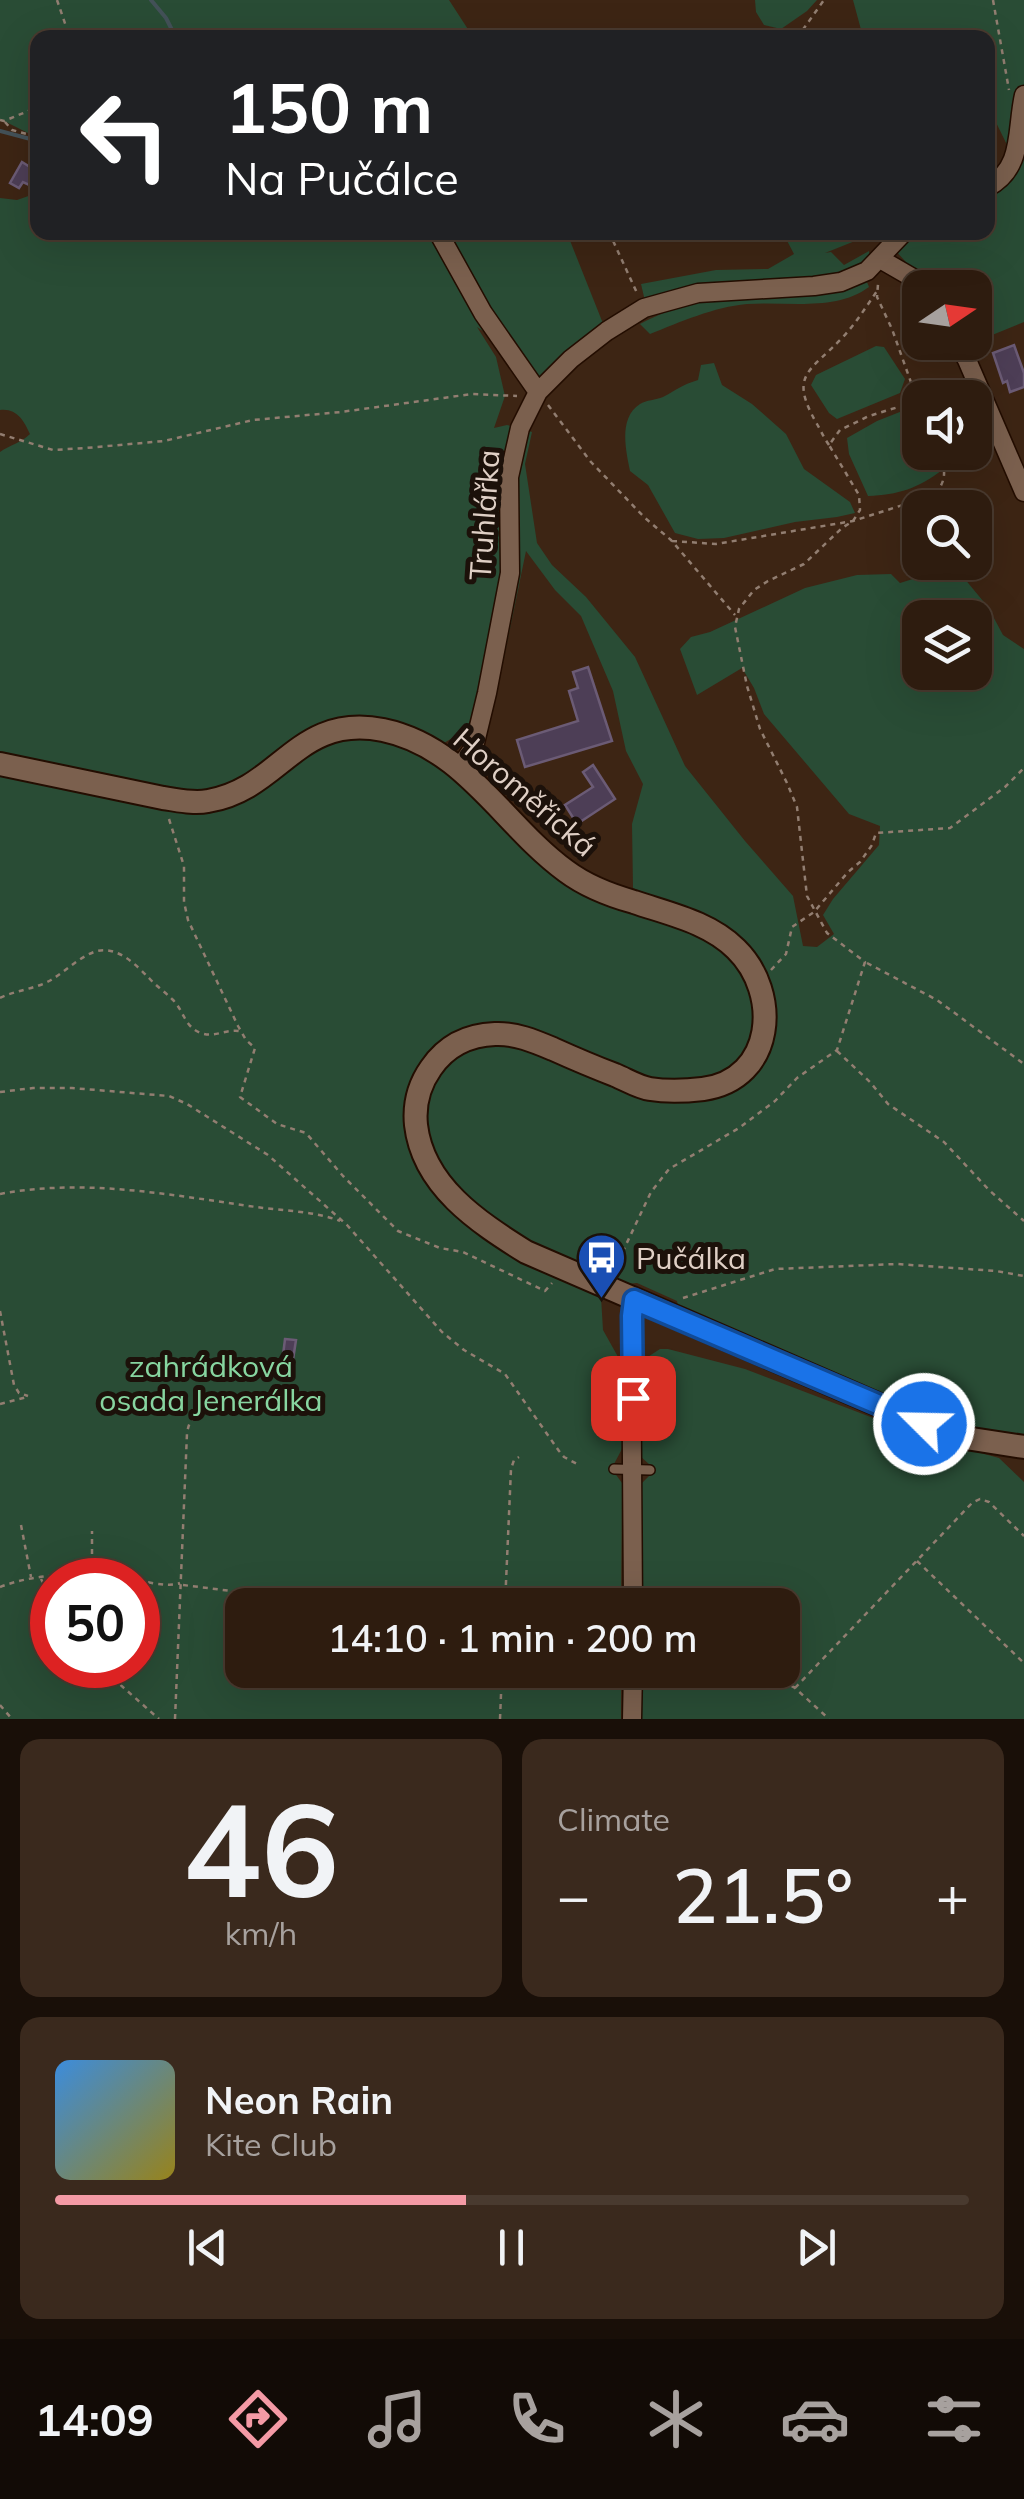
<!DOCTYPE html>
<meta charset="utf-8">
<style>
body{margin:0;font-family:Mulish,sans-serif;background:#3a291d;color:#f1f3f6;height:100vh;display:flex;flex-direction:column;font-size:38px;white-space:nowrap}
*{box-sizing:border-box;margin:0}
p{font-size:32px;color:#a7a19e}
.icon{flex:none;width:55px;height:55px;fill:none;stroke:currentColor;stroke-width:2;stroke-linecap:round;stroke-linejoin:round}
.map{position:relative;height:1719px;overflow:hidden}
.sheet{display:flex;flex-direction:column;gap:20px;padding:20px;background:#190f08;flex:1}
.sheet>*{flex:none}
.banner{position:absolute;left:30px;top:30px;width:965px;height:210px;border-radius:20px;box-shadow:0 10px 40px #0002,0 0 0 2px #493a2f;background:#202124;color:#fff;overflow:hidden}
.needle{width:65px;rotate:77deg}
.controls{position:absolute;left:902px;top:270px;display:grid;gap:20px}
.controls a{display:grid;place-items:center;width:90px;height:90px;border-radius:20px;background:#2e1c0f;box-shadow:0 10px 40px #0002,0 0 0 2px #493a2f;font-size:50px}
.speed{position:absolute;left:30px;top:1558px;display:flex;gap:20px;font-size:50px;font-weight:700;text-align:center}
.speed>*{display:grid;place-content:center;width:130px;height:130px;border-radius:50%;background:#2e1c0f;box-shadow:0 10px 40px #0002,0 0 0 2px #493a2f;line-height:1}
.speed .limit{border:15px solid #d22;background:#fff;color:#111}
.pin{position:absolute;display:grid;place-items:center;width:85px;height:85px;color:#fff;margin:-42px;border-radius:20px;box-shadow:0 5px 15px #0006}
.me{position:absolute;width:110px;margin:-55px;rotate:293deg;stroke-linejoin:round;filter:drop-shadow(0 0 8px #0008)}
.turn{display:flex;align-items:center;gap:35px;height:210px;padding:0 30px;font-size:45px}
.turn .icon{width:130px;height:130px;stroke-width:2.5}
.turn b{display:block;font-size:70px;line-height:85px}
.big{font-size:75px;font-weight:600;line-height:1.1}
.sheet .widget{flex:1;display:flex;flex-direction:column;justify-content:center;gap:15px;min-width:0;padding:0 35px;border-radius:20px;background:#3a291d}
.sheet .dial{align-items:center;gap:0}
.dial b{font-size:130px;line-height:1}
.song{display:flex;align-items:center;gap:30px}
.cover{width:120px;height:120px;border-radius:15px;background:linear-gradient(135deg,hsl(210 70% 55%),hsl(50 70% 35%))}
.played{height:10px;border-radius:5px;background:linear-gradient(90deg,#f49aa5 45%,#493a2f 45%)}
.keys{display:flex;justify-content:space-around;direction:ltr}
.heat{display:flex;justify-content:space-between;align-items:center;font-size:55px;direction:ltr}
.sheet .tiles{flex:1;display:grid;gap:20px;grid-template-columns:1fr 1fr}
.widget:last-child{grid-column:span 2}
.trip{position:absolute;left:225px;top:1588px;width:575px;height:100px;border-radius:20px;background:#2e1c0f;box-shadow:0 10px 40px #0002,0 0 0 2px #493a2f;font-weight:600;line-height:100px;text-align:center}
.dock{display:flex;height:160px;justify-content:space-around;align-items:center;background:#120b06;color:#a7a19e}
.dock .icon{width:70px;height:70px}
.dock .selected{color:#f49aa5}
.dock b{font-size:45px;color:#f1f3f6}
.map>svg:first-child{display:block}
.green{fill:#294c35;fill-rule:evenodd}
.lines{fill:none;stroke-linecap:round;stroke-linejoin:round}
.stream{stroke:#435158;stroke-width:4}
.building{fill:#4d3e56;stroke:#6b5b75;stroke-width:2.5}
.service-casing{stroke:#230d01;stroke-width:12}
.minor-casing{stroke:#230d01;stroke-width:21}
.secondary-casing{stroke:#230d01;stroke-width:26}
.path{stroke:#927e71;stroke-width:2.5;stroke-dasharray:5 5;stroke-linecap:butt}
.service{stroke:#7b604e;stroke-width:9}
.minor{stroke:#7b604e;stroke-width:18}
.secondary{stroke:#7b604e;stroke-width:22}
.route-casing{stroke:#114b97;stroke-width:25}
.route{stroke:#1a73e8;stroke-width:18}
.labels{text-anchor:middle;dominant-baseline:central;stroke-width:10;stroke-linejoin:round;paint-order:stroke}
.street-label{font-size:30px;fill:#dfcfc5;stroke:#1c110a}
.poi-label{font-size:30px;fill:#dfcfc5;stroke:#1c110a;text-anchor:start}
.park-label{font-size:30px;fill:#87d5a0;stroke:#1c110a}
</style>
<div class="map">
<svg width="1024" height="1719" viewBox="0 0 1024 1719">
<rect width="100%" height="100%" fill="#3d2514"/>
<path class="green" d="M0 0H449L473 37 38 38 37 135H32L0 119Z
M755 0H817L807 11 781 29 764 25 756 12Z
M853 0H1024V322L975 342V288L929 287 893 248C915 223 957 233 988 232V193L1009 149 988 106V38L863 37Z
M37 193 38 232 567 233 604 326 535 385 498 341 477 327 496 357 505 396 494 428 507 425 532 432 525 464 537 543 552 565 586 597 635 657 685 766 745 841 793 896 803 946 817 947 834 934 823 915 833 899 879 845 880 826 849 814 764 714 754 688 742 668 697 695 680 649 691 637 710 632 805 588 857 575 891 574 900 583 954 566 988 607 1003 635 1024 649V1437L974 1429 927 1414 678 1306 677 1301 637 1283 625 1284C557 1254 446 1216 429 1134 425 1112 427 1094 440 1075 456 1052 479 1043 507 1046L703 1099C716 1097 729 1095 740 1087 776 1063 785 1011 766 973 760 961 752 951 743 941L633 888 632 824 643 784 626 751 613 691 581 616 555 590 526 551 497 692 487 717 444 743C400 721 349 703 303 732 262 758 241 789 188 791L0 753V452C10 445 21 443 30 434 24 421 17 408 0 410V198L17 200ZM920 618H975V672H920Z
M869 232 870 235 825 253 831 252 844 265 869 251 870 262 836 278 645 301 641 284 716 270 768 269 794 254 783 233Z
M865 277 869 287C835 312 787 301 747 304 714 307 680 322 650 334L640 324C704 289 792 287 865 277Z
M876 346 884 347 905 379 900 393 837 419 829 413 811 385 816 375Z
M714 363 722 385 752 404 786 434 804 469 850 502 855 513 837 517 795 522 724 538 698 539 675 533 648 485 630 471C626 451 618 418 640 404 646 400 656 400 663 397 677 390 681 385 698 380L701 365Z
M915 406 920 417V452L935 453 942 470C919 488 898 495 868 496L849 454 847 438 877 421Z
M345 738C393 741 413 748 453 775 477 799 501 822 525 845 537 858 549 872 564 883 611 918 679 914 725 953 734 961 743 972 748 983 760 1010 756 1058 725 1072 701 1082 674 1081 649 1078L477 1026 463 1029 441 1041 405 1118 413 1158 423 1177 521 1261 601 1297 603 1330 622 1364 623 1447 614 1464V1472L622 1483 621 1605H242V1670H621V1719H0V775L187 812 314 750ZM52 1580H138V1665H52Z
M660 1349H668L745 1369 889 1424 948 1444 999 1458 1024 1482V1719H639L640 1670H782V1605H641V1484L650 1475V1465L640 1456V1362Z"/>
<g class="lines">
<path class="stream" d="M151 0 166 18 176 38
M0 131 38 141"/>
</g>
<path class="building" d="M22 162 38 172V189L23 182 19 188 10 183Z
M1014 345 1024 373V387L1010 392 1007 381 1003 383 993 353Z
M588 667 612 741 525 767 517 740 578 721 569 691 578 688 573 672Z
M593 765 615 799 577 824 565 805 593 787 583 772Z
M285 1339 296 1340 291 1373 281 1371Z"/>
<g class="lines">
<defs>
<path id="service" d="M614 1469 650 1470"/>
<path id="minor" d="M988 187C1024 168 1016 130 1024 95
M438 232 483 313 538 392
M880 259 913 278 920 288
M957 342 967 360 1024 492
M460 767 474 747 487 693 510 573 509 477 520 428 538 392 571 359 607 331 644 308 698 293 814 286 841 282 867 271 904 232
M633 1605 631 1316 635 1300
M632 1719 633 1670"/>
<path id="secondary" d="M0 764 163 798C178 800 193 804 208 801 281 789 297 713 383 730 465 747 503 825 566 871 586 886 609 895 634 902 669 914 709 922 736 949 781 993 775 1079 703 1089 686 1091 668 1092 650 1089 638 1087 627 1080 615 1075 594 1067 573 1058 553 1049 534 1041 515 1033 495 1034 468 1035 446 1046 431 1068 419 1085 414 1105 416 1125 423 1186 478 1222 526 1252L923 1424 972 1439 1024 1447"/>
</defs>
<use href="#service" class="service-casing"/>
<use href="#minor" class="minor-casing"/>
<use href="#secondary" class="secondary-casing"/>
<path class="path" d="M57 0 70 38
M993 0 1009 90
M797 38 824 0
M0 120 4 121 38 107
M5 122 12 130 38 137
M609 232 637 293
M914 389 920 404
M548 405 591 462 645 518 671 540 735 615
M0 434 53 450 86 448 164 441 253 420 341 412 472 394 517 396
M829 445C824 438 821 431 817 424 788 374 810 372 843 337 856 323 866 307 877 291
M672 541 716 544 853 521 934 495C947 481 946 470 939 452
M169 819 184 866V902L188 920 238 1026 246 1040 255 1048 240 1097 277 1124 306 1133 343 1176 398 1231 440 1248 463 1252 545 1291 552 1283
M867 963 937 1000 1024 1064
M771 970 786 954 792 927 814 912 848 872 860 862 872 845 876 833 950 828 1005 787 1024 768
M0 998C16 990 36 989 51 980 66 971 80 956 97 951 118 946 136 965 149 978 156 986 165 992 172 999 184 1010 184 1027 201 1033 214 1038 226 1029 239 1031
M837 1051 870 1082 888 1104 944 1142 989 1190 1024 1221
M0 1092 33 1088H72L169 1096 187 1104 268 1155 347 1225 442 1332 464 1350 505 1374 559 1451 564 1457 577 1464
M0 1194C84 1178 172 1195 256 1207 283 1211 315 1211 340 1221
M614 1270 651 1192 669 1169 739 1128 775 1101 797 1078 837 1050 865 962 827 933 807 896 797 807 787 783 760 729 747 686 735 627 739 609 754 590 768 581 804 564 842 528 853 521 860 510 859 495 829 445 840 430 869 416 908 404 913 388 892 329 877 297 878 284
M683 1298 775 1269 897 1264 996 1271 1024 1276
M0 1311 14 1385 19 1393 28 1396
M0 1404 27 1397
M21 1525 31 1577
M917 1561 1024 1663
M92 1574V1531
M41 1579 52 1599
M183 1585 344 1605
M0 1587C36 1573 80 1573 118 1577 135 1578 166 1589 180 1583
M505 1605 511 1469 514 1460 519 1457
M98 1665 159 1719
M766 1670 795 1688 829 1719
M795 1688 972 1503 980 1499 989 1502 1024 1536
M0 1705 12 1719
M175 1719 187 1433C189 1421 193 1415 205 1412
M500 1719 502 1670"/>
<use href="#service" class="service"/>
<use href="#minor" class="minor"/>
<use href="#secondary" class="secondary"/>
</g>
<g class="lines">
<defs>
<path id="route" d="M633 1398 632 1316 634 1300 924 1424"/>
</defs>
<use href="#route" class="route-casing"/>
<use href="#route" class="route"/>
</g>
<defs>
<symbol id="bus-pin" viewBox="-11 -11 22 30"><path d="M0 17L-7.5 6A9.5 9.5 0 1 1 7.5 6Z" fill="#1a4fb4" stroke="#1c110a"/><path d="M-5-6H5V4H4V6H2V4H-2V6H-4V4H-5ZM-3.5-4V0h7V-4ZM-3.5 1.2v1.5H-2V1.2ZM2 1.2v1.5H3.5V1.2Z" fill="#fff"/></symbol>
</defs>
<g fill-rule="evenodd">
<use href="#bus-pin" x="574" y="1230" width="55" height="75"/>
</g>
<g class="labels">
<g class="street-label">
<text transform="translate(484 515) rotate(-86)">Truhlářka</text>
<text transform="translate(525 792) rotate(41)">Horoměřická</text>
</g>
<g class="poi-label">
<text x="636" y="1258">Pučálka</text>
</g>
<g class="park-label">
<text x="211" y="1366">zahrádková<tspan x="211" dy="34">osada Jenerálka</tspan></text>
</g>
</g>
</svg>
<div class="controls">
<a><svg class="needle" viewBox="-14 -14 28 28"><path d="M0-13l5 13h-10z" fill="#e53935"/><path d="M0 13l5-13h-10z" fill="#a7a19e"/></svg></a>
<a><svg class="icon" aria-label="sound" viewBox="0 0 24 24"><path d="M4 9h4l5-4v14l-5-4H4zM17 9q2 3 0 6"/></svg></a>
<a><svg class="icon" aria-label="search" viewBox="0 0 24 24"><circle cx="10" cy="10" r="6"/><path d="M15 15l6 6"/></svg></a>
<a><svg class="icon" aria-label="layers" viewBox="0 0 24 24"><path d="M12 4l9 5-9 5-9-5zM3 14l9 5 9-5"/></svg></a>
</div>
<div class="speed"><div class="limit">50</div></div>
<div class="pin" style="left:633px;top:1398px;background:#d93025"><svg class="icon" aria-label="arrive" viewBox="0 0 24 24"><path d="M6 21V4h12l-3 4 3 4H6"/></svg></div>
<svg class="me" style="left:924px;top:1424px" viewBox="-20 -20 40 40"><circle r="17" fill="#1a73e8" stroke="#fff" stroke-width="3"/><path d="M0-11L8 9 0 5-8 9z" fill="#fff"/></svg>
<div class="trip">14:10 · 1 min · 200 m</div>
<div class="banner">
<div class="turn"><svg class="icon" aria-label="left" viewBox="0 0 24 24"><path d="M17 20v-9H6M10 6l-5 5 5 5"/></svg><div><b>150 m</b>Na Pučálce</div></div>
</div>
</div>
<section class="sheet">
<div class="tiles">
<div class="widget dial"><b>46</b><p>km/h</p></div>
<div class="widget"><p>Climate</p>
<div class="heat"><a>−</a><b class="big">21.5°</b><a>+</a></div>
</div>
<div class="widget">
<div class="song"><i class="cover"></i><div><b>Neon Rain</b><p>Kite Club</p></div></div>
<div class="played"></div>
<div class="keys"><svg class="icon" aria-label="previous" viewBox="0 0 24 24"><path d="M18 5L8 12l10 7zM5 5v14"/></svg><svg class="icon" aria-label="pause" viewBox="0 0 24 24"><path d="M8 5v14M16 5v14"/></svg><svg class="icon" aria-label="next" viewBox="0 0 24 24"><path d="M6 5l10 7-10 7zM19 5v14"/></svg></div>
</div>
</div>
</section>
<nav class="dock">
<b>14:09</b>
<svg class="icon selected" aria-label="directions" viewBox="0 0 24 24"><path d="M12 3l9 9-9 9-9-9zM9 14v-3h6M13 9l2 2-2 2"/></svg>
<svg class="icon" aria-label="music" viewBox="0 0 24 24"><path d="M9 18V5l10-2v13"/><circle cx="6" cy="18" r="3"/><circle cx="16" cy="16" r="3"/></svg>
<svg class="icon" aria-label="phone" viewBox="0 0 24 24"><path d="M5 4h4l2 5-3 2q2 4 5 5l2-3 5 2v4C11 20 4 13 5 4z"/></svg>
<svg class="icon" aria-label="climate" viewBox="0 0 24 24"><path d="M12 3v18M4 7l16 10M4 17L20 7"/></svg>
<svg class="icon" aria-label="car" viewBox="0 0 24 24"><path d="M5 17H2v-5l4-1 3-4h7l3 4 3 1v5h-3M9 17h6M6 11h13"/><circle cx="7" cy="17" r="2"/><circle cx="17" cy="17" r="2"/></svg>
<svg class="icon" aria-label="filters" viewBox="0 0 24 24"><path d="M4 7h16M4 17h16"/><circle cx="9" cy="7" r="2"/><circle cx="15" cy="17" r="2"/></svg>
</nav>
